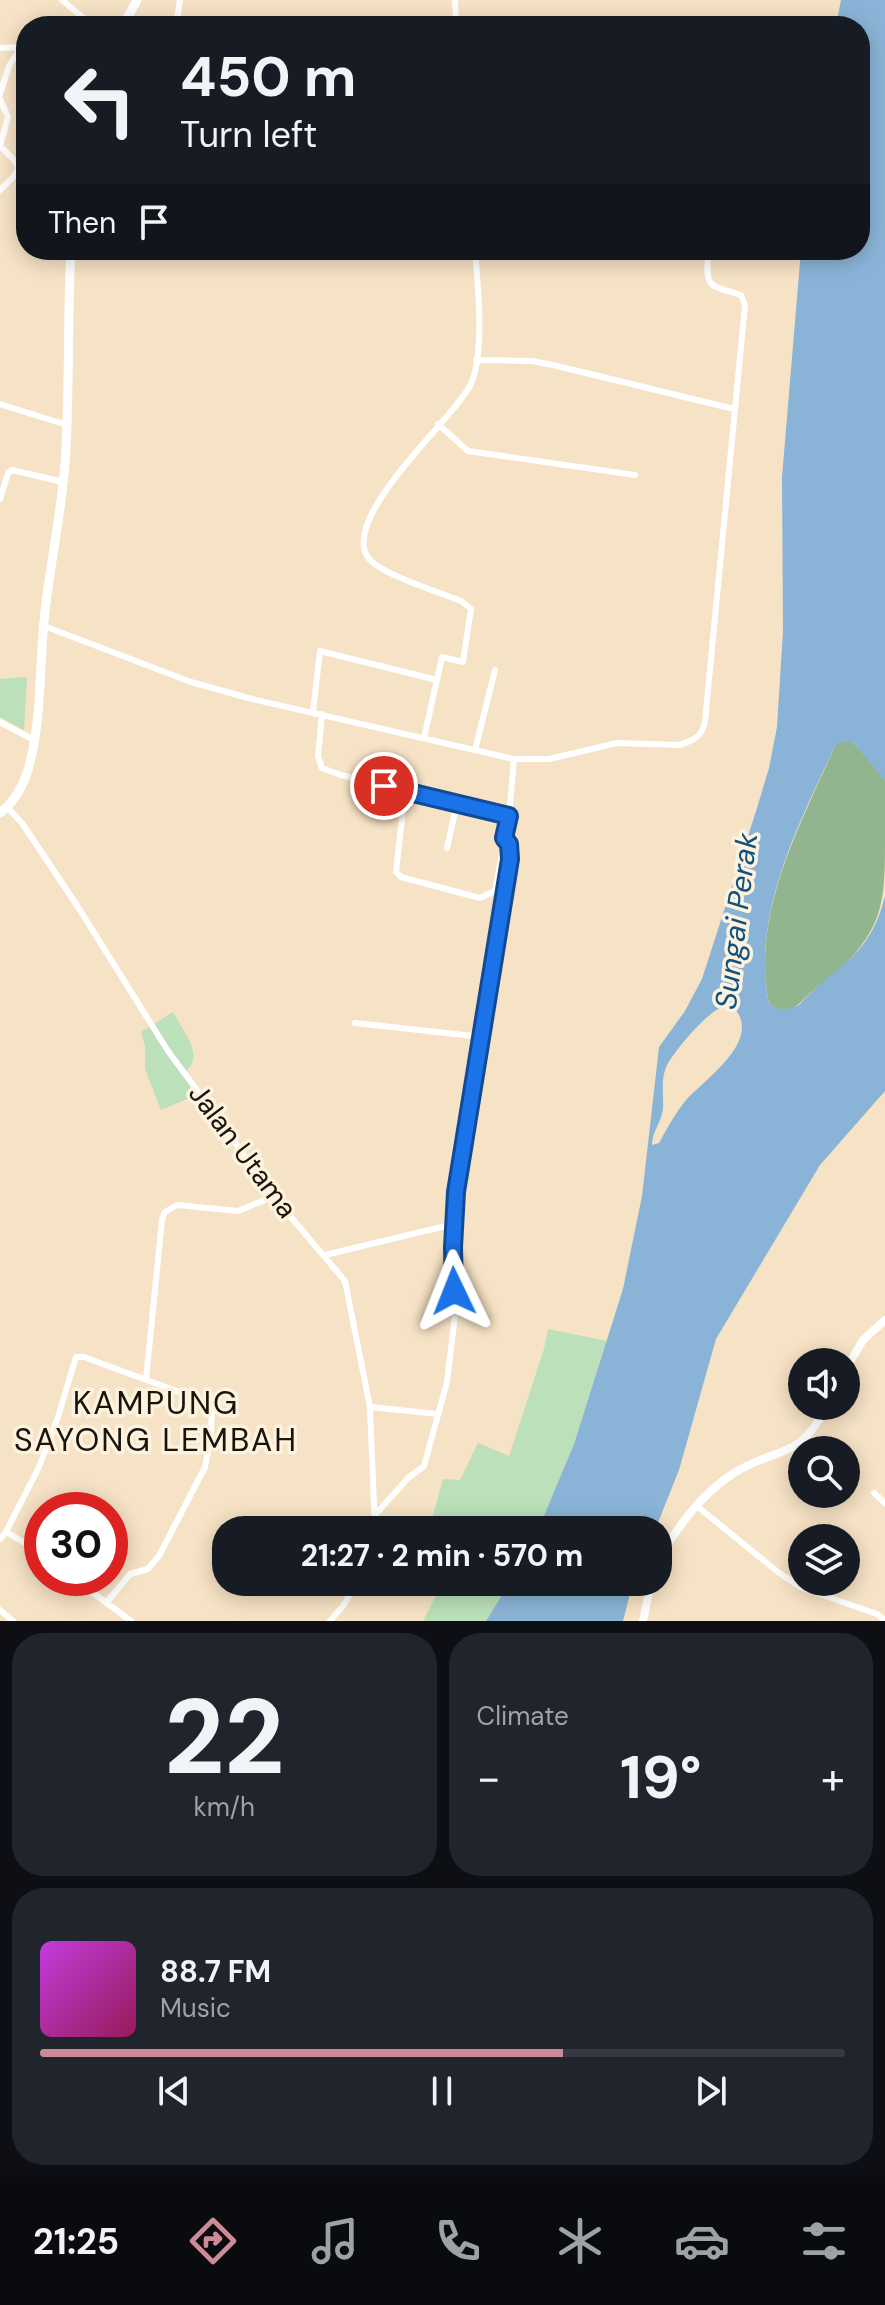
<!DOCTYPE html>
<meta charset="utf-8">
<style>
body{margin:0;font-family:"DM Sans",sans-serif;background:#20242c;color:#f1f3f6;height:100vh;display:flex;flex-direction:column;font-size:30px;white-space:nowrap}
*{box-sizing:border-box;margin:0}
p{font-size:26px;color:#9ea1a6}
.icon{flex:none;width:44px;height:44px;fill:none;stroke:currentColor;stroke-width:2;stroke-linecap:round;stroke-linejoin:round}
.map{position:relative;height:1621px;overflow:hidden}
.drawer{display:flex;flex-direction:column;gap:12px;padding:12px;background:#0d0f14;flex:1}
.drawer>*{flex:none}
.guide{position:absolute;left:16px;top:16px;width:854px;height:244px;border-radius:32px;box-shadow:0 4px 20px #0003;background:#171b24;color:#f1f3f6;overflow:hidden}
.tools{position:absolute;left:788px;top:1348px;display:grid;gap:16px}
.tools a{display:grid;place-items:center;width:72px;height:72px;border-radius:50%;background:#171b24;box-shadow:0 4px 20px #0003;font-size:40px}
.speed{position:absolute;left:24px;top:1492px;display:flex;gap:16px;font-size:40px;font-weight:700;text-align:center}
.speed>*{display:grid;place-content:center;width:104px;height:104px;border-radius:50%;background:#171b24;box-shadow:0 4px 20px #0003;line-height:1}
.speed .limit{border:12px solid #d22;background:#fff;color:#111}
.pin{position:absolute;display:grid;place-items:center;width:68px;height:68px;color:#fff;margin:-34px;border:4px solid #fff;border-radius:50%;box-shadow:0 2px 8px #0007}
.me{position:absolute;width:88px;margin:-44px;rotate:358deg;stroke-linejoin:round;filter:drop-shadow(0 0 6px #0008)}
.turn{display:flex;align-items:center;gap:28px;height:168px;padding:0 32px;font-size:36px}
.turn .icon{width:104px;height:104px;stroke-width:2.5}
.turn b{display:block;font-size:56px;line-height:68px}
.then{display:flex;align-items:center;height:76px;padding:0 32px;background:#0003;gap:16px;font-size:30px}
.big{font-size:60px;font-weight:700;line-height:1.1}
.drawer .card{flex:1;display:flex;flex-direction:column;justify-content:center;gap:12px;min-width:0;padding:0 28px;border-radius:32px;background:#20242c}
.drawer .dial{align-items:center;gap:0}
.dial b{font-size:104px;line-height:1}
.song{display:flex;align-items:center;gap:24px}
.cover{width:96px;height:96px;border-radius:12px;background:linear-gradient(135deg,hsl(290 70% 55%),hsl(330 70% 35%))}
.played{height:8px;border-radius:4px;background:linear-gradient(90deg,#ce8a97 65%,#363941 65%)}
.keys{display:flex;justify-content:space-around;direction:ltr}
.heat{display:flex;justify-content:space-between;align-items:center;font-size:44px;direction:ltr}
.drawer .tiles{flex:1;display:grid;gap:12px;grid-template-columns:1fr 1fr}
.card:last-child{grid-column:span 2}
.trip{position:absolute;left:212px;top:1516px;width:460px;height:80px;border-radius:32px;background:#171b24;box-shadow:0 4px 20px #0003;font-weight:700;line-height:80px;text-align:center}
.menu{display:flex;height:128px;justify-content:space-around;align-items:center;background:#090b0e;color:#9ea1a6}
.menu .icon{width:56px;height:56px}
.menu .current{color:#ce8a97}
.menu b{font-size:36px;color:#f1f3f6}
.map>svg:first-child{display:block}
.green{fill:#bbe0ba}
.forest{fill:#90b58f}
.water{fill:#8ab4d7;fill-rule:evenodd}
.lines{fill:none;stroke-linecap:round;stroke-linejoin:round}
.minor{stroke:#fff;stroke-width:6}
.tertiary{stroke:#fff;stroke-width:8}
.secondary{stroke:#fff;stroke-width:9}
.route-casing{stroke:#114b97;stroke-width:20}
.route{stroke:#1a73e8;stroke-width:14}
.labels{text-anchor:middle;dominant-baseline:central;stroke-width:7;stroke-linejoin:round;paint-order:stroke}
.street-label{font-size:28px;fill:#1a1409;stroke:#fdf1df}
.water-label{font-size:30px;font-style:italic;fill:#0f527f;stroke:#fdf1df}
.quarter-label{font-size:32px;letter-spacing:2px;fill:#1a1409;stroke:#fdf1df}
</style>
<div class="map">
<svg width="885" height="1621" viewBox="0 0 885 1621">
<rect width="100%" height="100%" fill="#f6e2c5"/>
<path class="green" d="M27 677 24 730 0 717V679Z
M173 1012C182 1030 206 1055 185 1072L199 1094 161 1110 145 1069V1045L141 1032Z
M548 1329 607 1341 574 1444 538 1530H429L443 1479 460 1480 478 1443 509 1456 544 1349Z
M443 1582H510L486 1621H423Z"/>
<path class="forest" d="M848 740 854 743C861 753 882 771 885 781 885 794 885 822 885 837 885 899 885 925 840 970 832 977 823 982 815 989 798 1002 793 1019 769 1004 751 913 799 828 835 746L841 741Z"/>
<path class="water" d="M841 0H885V781L854 743 842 741 835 746C798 826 751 914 769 1004 780 1011 787 1010 799 1005 838 963 869 959 885 896V1091L820 1165 716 1339 679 1470 655 1530H538L574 1444 623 1289 642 1196 659 1047 685 1011 702 979 757 808 769 768 777 727 783 631 782 477 801 250H860V26H836ZM730 1004C768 1037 705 1079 686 1100 675 1114 667 1128 659 1143L652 1145C652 1132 661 1123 663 1109 664 1094 660 1080 667 1065 676 1049 712 1005 730 1004Z
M510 1582H633L623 1621H486Z"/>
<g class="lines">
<path class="minor" d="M62 0 93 26
M455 0 456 26
M176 26 180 0
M0 48 21 47 26 49
M0 94 9 66 21 47
M0 99 8 117 0 146C24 169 23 168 0 190
M476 360 532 361 553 365 734 409
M0 404 67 425
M438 424 468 451 635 475
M0 499 8 473 12 470 63 482
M44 626 191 682 252 699 514 759H549L617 743 680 745C694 740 702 737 705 721L745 305 741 295C707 284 706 290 708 250
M313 712 320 651 437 680
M322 714 318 756 322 768 341 775 509 816
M0 722 34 740
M424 738 442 657 463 662 471 609 461 601C439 592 387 576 371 561 332 523 456 417 471 384 485 351 478 286 475 250
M475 750 495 670
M405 791 396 872 401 877 480 898 495 891 509 816 514 759
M7 807 22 823 78 907 168 1051 228 1132 264 1185 345 1281 370 1407 375 1530
M447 848 457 803
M355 1023 483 1037
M325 1255 454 1224
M146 1379 162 1220 165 1212 177 1205 238 1211 272 1197
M370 1407 438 1414
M874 1493 885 1503
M698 1507 778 1572 800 1587 877 1614 885 1620
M376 1514 408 1478 424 1466 447 1382 456 1307 453 1247 456 1192 510 859 509 844 504 838
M6 1532 42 1553
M0 1539 6 1532 39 1467 58 1417 76 1357H84L212 1404 211 1437 205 1467 159 1556 148 1569 130 1574 106 1603
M73 1578 131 1621
M0 1610 13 1621
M330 1621 343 1606 357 1582"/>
<path class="tertiary" d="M846 1369 863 1340 885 1320
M658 1562C675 1529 702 1493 734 1473 779 1445 798 1462 827 1406
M643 1621 651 1582"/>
<path class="secondary" d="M123 26 137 0
M0 813C13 803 22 788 27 773 42 725 39 671 44 621 49 569 61 516 65 464 70 393 67 321 71 250"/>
</g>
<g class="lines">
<defs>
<path id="route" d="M384 786 509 816 504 838 509 844 510 859 456 1192 453 1247 454 1291"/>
</defs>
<use href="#route" class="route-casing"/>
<use href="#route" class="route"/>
</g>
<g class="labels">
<g class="street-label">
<text transform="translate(243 1151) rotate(53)">Jalan Utama</text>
</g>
<g class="water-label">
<text transform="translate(736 921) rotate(-83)">Sungai Perak</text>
</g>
<g class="quarter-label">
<text x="156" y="1403">KAMPUNG<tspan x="156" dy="37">SAYONG LEMBAH</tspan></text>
</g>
</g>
</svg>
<div class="tools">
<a><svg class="icon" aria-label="sound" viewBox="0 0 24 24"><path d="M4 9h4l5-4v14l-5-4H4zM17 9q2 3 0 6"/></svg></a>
<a><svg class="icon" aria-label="search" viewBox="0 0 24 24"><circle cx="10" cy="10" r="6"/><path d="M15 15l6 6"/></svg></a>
<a><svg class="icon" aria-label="layers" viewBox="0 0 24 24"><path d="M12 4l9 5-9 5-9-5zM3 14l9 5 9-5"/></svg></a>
</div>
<div class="speed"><div class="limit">30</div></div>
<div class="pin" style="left:384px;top:786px;background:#d93025"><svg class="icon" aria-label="arrive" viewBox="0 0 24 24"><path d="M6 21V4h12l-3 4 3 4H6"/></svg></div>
<svg class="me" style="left:454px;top:1291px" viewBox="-20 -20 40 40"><path d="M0-17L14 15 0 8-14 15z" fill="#1a73e8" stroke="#fff" stroke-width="4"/></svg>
<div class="trip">21:27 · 2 min · 570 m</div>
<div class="guide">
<div class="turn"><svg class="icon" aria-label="left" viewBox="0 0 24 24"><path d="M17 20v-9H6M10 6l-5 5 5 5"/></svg><div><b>450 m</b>Turn left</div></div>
<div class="then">Then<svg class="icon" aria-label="arrive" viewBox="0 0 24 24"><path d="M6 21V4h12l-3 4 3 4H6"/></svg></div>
</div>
</div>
<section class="drawer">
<div class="tiles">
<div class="card dial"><b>22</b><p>km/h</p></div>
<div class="card"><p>Climate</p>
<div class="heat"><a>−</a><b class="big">19°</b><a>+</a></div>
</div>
<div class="card">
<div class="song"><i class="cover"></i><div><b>88.7 FM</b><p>Music</p></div></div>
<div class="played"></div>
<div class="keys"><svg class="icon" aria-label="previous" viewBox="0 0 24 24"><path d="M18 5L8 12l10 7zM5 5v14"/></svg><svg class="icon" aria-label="pause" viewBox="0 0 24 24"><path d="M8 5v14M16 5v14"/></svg><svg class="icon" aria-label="next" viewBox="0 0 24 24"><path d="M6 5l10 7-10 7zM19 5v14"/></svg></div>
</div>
</div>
</section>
<nav class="menu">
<b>21:25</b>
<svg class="icon current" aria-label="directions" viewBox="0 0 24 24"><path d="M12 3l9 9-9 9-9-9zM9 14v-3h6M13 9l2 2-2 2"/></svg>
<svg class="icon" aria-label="music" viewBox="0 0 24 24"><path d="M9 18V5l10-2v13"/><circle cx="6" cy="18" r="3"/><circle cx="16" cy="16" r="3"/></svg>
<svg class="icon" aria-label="phone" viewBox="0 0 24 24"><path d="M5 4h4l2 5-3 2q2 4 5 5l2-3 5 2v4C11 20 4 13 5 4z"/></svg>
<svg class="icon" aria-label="climate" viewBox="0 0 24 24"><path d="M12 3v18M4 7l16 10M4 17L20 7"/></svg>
<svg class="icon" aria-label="car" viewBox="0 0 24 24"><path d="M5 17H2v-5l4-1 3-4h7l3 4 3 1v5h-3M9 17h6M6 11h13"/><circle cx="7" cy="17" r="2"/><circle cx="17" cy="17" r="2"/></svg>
<svg class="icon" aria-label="filters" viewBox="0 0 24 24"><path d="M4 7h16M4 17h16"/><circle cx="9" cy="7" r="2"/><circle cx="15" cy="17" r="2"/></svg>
</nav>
